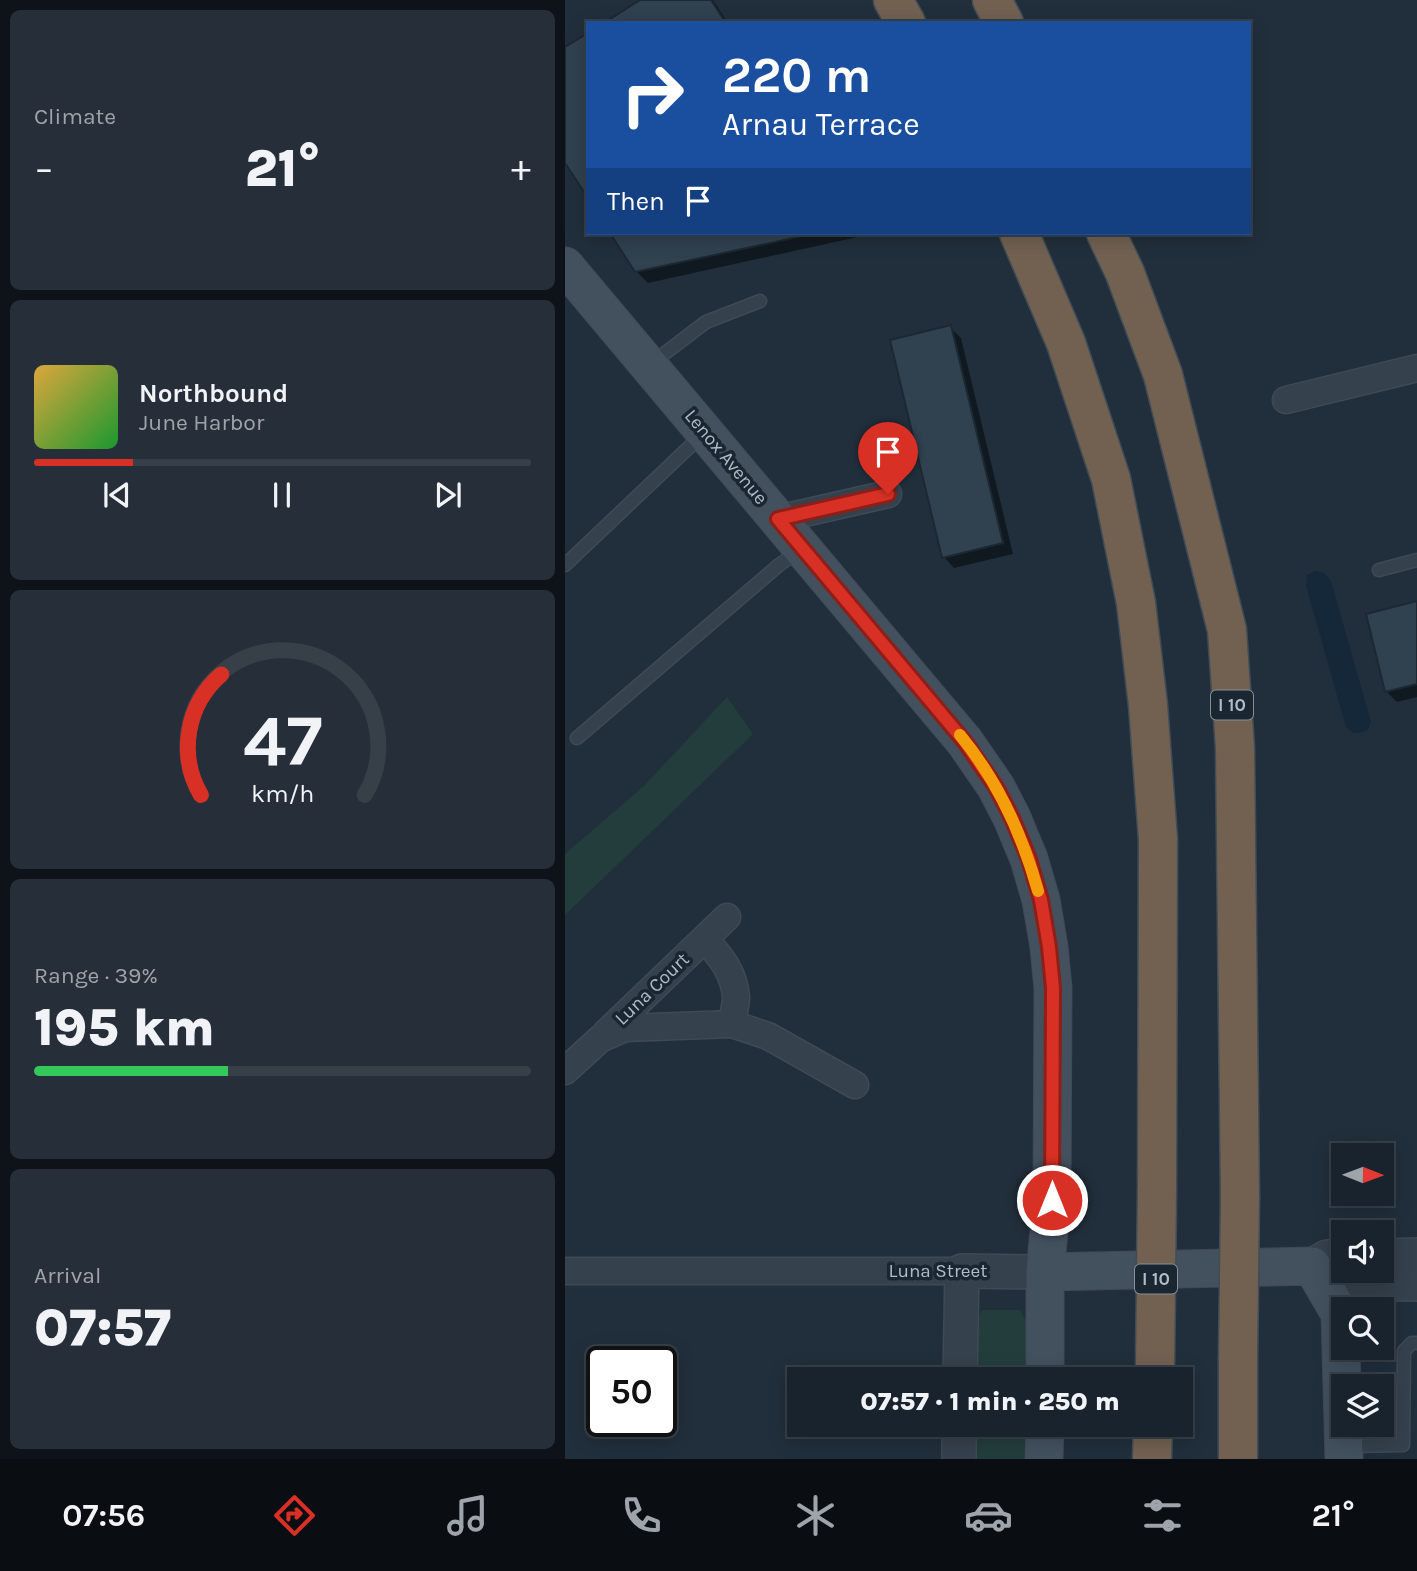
<!DOCTYPE html>
<meta charset="utf-8">
<style>
body{margin:0;font-family:Karla,sans-serif;background:#262f39;color:#f1f3f6;height:100vh;display:flex;flex-direction:column;font-size:26px;white-space:nowrap}
*{box-sizing:border-box;margin:0}
p{font-size:23px;color:#9fa4aa}
.icon{flex:none;width:38px;height:38px;fill:none;stroke:currentColor;stroke-width:2;stroke-linecap:round;stroke-linejoin:round}
.map{position:relative;flex:1;overflow:hidden}
.drawer{display:flex;flex-direction:column;gap:10px;padding:10px;background:#0e1319;width:565px}
.drawer>*{flex:none}
.banner{position:absolute;left:21px;top:21px;width:665px;height:214px;border-radius:0px;box-shadow:0 4px 18px #0003,0 0 0 2px #374049;background:#1a4fa0;color:#fff;overflow:hidden}
.needle{width:46px;rotate:91deg}
.buttons{position:absolute;left:766px;top:1143px;display:grid;gap:14px}
.buttons a{display:grid;place-items:center;width:63px;height:63px;border-radius:0px;background:#19232d;box-shadow:0 4px 18px #0003,0 0 0 2px #374049;font-size:35px}
.speed{position:absolute;left:21px;top:1346px;display:flex;gap:14px;font-size:35px;font-weight:700;text-align:center}
.speed>*{display:grid;place-content:center;width:91px;height:91px;border-radius:50%;background:#19232d;box-shadow:0 4px 18px #0003,0 0 0 2px #374049;line-height:1}
.speed .limit{border:4px solid #111;border-radius:10px;background:#fff;color:#111}
.pin{position:absolute;display:grid;place-items:center;width:60px;height:60px;color:#fff;margin:-72px -30px;border-radius:50% 50% 50% 0;rotate:-45deg;box-shadow:0 0 7px #0007}
.pin .icon{rotate:45deg}
.me{position:absolute;width:77px;margin:-38px;rotate:0deg;stroke-linejoin:round;filter:drop-shadow(0 0 5px #0008)}
.turn{display:flex;align-items:center;gap:24px;height:147px;padding:0 21px;font-size:32px}
.turn .icon{width:91px;height:91px;stroke-width:2.5}
.turn b{display:block;font-size:49px;line-height:60px}
.then{display:flex;align-items:center;height:66px;padding:0 21px;background:#0003;gap:14px;font-size:26px}
.big{font-size:52px;font-weight:800;line-height:1.1}
.drawer .widget{flex:1;display:flex;flex-direction:column;justify-content:center;gap:10px;min-width:0;padding:0 24px;border-radius:10px;background:#262f39}
.drawer .dial{align-items:center;gap:0}
.dial svg{height:182px;overflow:visible;fill:none;stroke:#374049;stroke-width:7;stroke-linecap:round;text-anchor:middle}
.dial text{fill:#f1f3f6;stroke:none}
.song{display:flex;align-items:center;gap:21px}
.cover{width:84px;height:84px;border-radius:10px;background:linear-gradient(135deg,hsl(40 70% 55%),hsl(130 70% 35%))}
.played{height:7px;border-radius:4px;background:linear-gradient(90deg,#d93025 20%,#374049 20%)}
.keys{display:flex;justify-content:space-around;direction:ltr}
.heat{display:flex;justify-content:space-between;align-items:center;font-size:38px;direction:ltr}
.charge{height:10px;border-radius:5px;background:linear-gradient(90deg,#34c759 39%,#374049 0)}
.trip{position:absolute;left:222px;top:1367px;width:406px;height:70px;border-radius:0px;background:#19232d;box-shadow:0 4px 18px #0003,0 0 0 2px #374049;font-weight:800;line-height:70px;text-align:center}
.tab-bar{display:flex;height:112px;justify-content:space-around;align-items:center;background:#0a0e12;color:#9fa4aa}
.tab-bar .icon{width:49px;height:49px}
.tab-bar .active{color:#d93025}
.tab-bar b{font-size:32px;color:#f1f3f6}
main{display:flex;flex:1;min-height:0}
.map>svg:first-child{display:block}
.green{fill:#233d3d}
.water{fill:#14283a}
.shadow{fill:#0007}
.building{fill:#304150;stroke:#1c2832;stroke-width:2}
.lines{fill:none;stroke-linecap:round;stroke-linejoin:round}
.service-casing{stroke:#3e4a55;stroke-width:15}
.minor-casing{stroke:#3e4a55;stroke-width:29}
.tertiary-casing{stroke:#3e4a55;stroke-width:36}
.secondary-casing{stroke:#3e4a55;stroke-width:39}
.motorway-casing{stroke:#404c56;stroke-width:41}
.service{stroke:#35414c;stroke-width:12}
.minor{stroke:#35414c;stroke-width:26}
.tertiary{stroke:#35414c;stroke-width:33}
.secondary{stroke:#43515f;stroke-width:37}
.motorway{stroke:#726151;stroke-width:38}
.motorway-bridge-casing{stroke:#404c56;stroke-width:41;stroke-linecap:butt}
.motorway-bridge{stroke:#726151;stroke-width:38}
.route-casing{stroke:#8d1f18;stroke-width:18}
.route{stroke:#d93025;stroke-width:12}
.slow{stroke:#f59e0b;stroke-width:12}
.labels{text-anchor:middle;dominant-baseline:central;stroke-width:7;stroke-linejoin:round;paint-order:stroke}
.shield{fill:#1a2630;stroke:#838f9a;stroke-width:2}
.shield-label{font-size:18px;font-weight:bold;fill:#b0bcc8}
.street-label{font-size:19px;fill:#b0bcc8;stroke:#1a2630}
</style>
<main>
<section class="drawer">
<div class="widget"><p>Climate</p>
<div class="heat"><a>−</a><b class="big">21°</b><a>+</a></div>
</div>
<div class="widget">
<div class="song"><i class="cover"></i><div><b>Northbound</b><p>June Harbor</p></div></div>
<div class="played"></div>
<div class="keys"><svg class="icon" aria-label="previous" viewBox="0 0 24 24"><path d="M18 5L8 12l10 7zM5 5v14"/></svg><svg class="icon" aria-label="pause" viewBox="0 0 24 24"><path d="M8 5v14M16 5v14"/></svg><svg class="icon" aria-label="next" viewBox="0 0 24 24"><path d="M6 5l10 7-10 7zM19 5v14"/></svg></div>
</div>
<div class="widget dial"><svg viewBox="0 0 100 80">
<path d="M14 69A42 42 0 1 1 86 69"/>
<path d="M14 69A42 42 0 0 1 23 16" stroke="#d93025"/>
<text x="50" y="56" font-size="32" font-weight="700">47</text>
<text x="50" y="72" font-size="11">km/h</text>
</svg></div>
<div class="widget"><p>Range · 39%</p><b class="big">195 km</b><div class="charge"></div></div>
<div class="widget"><p>Arrival</p><b class="big">07:57</b></div>
</section>
<div class="map">
<svg width="852" height="1459" viewBox="0 0 852 1459">
<rect width="100%" height="100%" fill="#212f3c"/>
<path class="green" d="M162 697 188 734 0 915V854L79 786Z
M417 1310H455L462 1323V1379H409L410 1324Z
M408 1425H462L461 1459H408Z"/>
<path class="water" d="M750 571 759 573 766 581 806 722 803 730C793 734 789 735 781 727L741 586 742 575Z"/>
<path class="shadow" d="M78 0H148L163 23H42Z
M47 233H301L302 235 83 283 71 271Z
M385 327 396 338 448 554 389 568 379 557Z
M852 603V697L832 702 821 691Z"/>
<path class="building" d="M75 0H146L161 23H39Z
M23 33V198L0 163V47Z
M45 233H252L70 272Z
M386 325 438 543 377 558 325 340Z
M852 601V684L820 692 801 614Z"/>
<g class="lines">
<defs>
<path id="service" d="M87 363 141 322 195 301
M0 565 137 435
M814 570 852 560
M12 738 214 565 235 550
M782 1446 838 1445 839 1351 847 1343H852"/>
<path id="minor" d="M721 400 852 368
M213 519 323 494
M140 939C155 956 169 972 171 997 171 1005 168 1015 167 1024
M41 1033 162 917
M0 1071 35 1039 60 1028 167 1024 203 1036 290 1085
M0 1271H397"/>
<path id="tertiary" d="M817 1256 852 1255
M779 1257H762L747 1266 766 1281 779 1283 852 1284
M395 1379 397 1271 480 1272
M394 1459V1424"/>
<path id="secondary" d="M0 266 400 742 431 787 447 818 464 859 476 900 484 947 488 988 487 1200 480 1272V1379
M480 1272 747 1266 775 1314 779 1459
M479 1459 480 1424"/>
<path id="motorway" d="M328 0 341 23
M427 0 439 23
M454 233 501 343 546 479 571 603 583 705 593 839 592 1190
M541 233 560 273 598 375 662 630 670 748 675 1197
M673 1361V1459
M587 1459 588 1424"/>
</defs>
<use href="#service" class="service-casing"/>
<use href="#minor" class="minor-casing"/>
<use href="#tertiary" class="tertiary-casing"/>
<use href="#secondary" class="secondary-casing"/>
<use href="#motorway" class="motorway-casing"/>
<use href="#service" class="service"/>
<use href="#minor" class="minor"/>
<use href="#tertiary" class="tertiary"/>
<use href="#secondary" class="secondary"/>
<use href="#motorway" class="motorway"/>
<defs>
<path id="motorway-bridge" d="M673 1361 675 1197
M590 1368 592 1190"/>
</defs>
<use href="#motorway-bridge" class="motorway-bridge-casing"/>
<use href="#motorway-bridge" class="motorway-bridge"/>
</g>
<g class="lines">
<defs>
<path id="route" d="M323 494 213 519 400 742 431 787 447 818 464 859 476 900 484 947 488 988 487 1200"/>
</defs>
<use href="#route" class="route-casing"/>
<use href="#route" class="route"/>
<path class="slow" d="M395 735C433 781 457 834 473 891"/>
</g>
<g class="labels">
<g class="shield">
<rect x="646" y="690.5" width="42" height="29" rx="5"/>
<rect x="570" y="1264.5" width="42" height="29" rx="5"/>
</g>
<g class="shield-label">
<text x="667" y="705">I 10</text>
<text x="591" y="1279">I 10</text>
</g>
<g class="street-label">
<text transform="translate(161 457) rotate(50)">Lenox Avenue</text>
<text transform="translate(87 989) rotate(-44)">Luna Court</text>
<text x="373" y="1271">Luna Street</text>
</g>
</g>
</svg>
<div class="buttons">
<a><svg class="needle" viewBox="-14 -14 28 28"><path d="M0-13l5 13h-10z" fill="#e53935"/><path d="M0 13l5-13h-10z" fill="#9fa4aa"/></svg></a>
<a><svg class="icon" aria-label="sound" viewBox="0 0 24 24"><path d="M4 9h4l5-4v14l-5-4H4zM17 9q2 3 0 6"/></svg></a>
<a><svg class="icon" aria-label="search" viewBox="0 0 24 24"><circle cx="10" cy="10" r="6"/><path d="M15 15l6 6"/></svg></a>
<a><svg class="icon" aria-label="layers" viewBox="0 0 24 24"><path d="M12 4l9 5-9 5-9-5zM3 14l9 5 9-5"/></svg></a>
</div>
<div class="speed"><div class="limit">50</div></div>
<div class="pin" style="left:323px;top:494px;background:#d93025"><svg class="icon" aria-label="arrive" viewBox="0 0 24 24"><path d="M6 21V4h12l-3 4 3 4H6"/></svg></div>
<svg class="me" style="left:487px;top:1200px" viewBox="-20 -20 40 40"><circle r="17" fill="#d93025" stroke="#fff" stroke-width="3"/><path d="M0-11L8 9 0 5-8 9z" fill="#fff"/></svg>
<div class="trip">07:57 · 1 min · 250 m</div>
<div class="banner">
<div class="turn"><svg class="icon" aria-label="right" viewBox="0 0 24 24"><path d="M7 20v-9h11M14 6l5 5-5 5"/></svg><div><b>220 m</b>Arnau Terrace</div></div>
<div class="then">Then<svg class="icon" aria-label="arrive" viewBox="0 0 24 24"><path d="M6 21V4h12l-3 4 3 4H6"/></svg></div>
</div>
</div>
</main>
<nav class="tab-bar">
<b>07:56</b>
<svg class="icon active" aria-label="directions" viewBox="0 0 24 24"><path d="M12 3l9 9-9 9-9-9zM9 14v-3h6M13 9l2 2-2 2"/></svg>
<svg class="icon" aria-label="music" viewBox="0 0 24 24"><path d="M9 18V5l10-2v13"/><circle cx="6" cy="18" r="3"/><circle cx="16" cy="16" r="3"/></svg>
<svg class="icon" aria-label="phone" viewBox="0 0 24 24"><path d="M5 4h4l2 5-3 2q2 4 5 5l2-3 5 2v4C11 20 4 13 5 4z"/></svg>
<svg class="icon" aria-label="climate" viewBox="0 0 24 24"><path d="M12 3v18M4 7l16 10M4 17L20 7"/></svg>
<svg class="icon" aria-label="car" viewBox="0 0 24 24"><path d="M5 17H2v-5l4-1 3-4h7l3 4 3 1v5h-3M9 17h6M6 11h13"/><circle cx="7" cy="17" r="2"/><circle cx="17" cy="17" r="2"/></svg>
<svg class="icon" aria-label="filters" viewBox="0 0 24 24"><path d="M4 7h16M4 17h16"/><circle cx="9" cy="7" r="2"/><circle cx="15" cy="17" r="2"/></svg>
<b>21°</b>
</nav>
